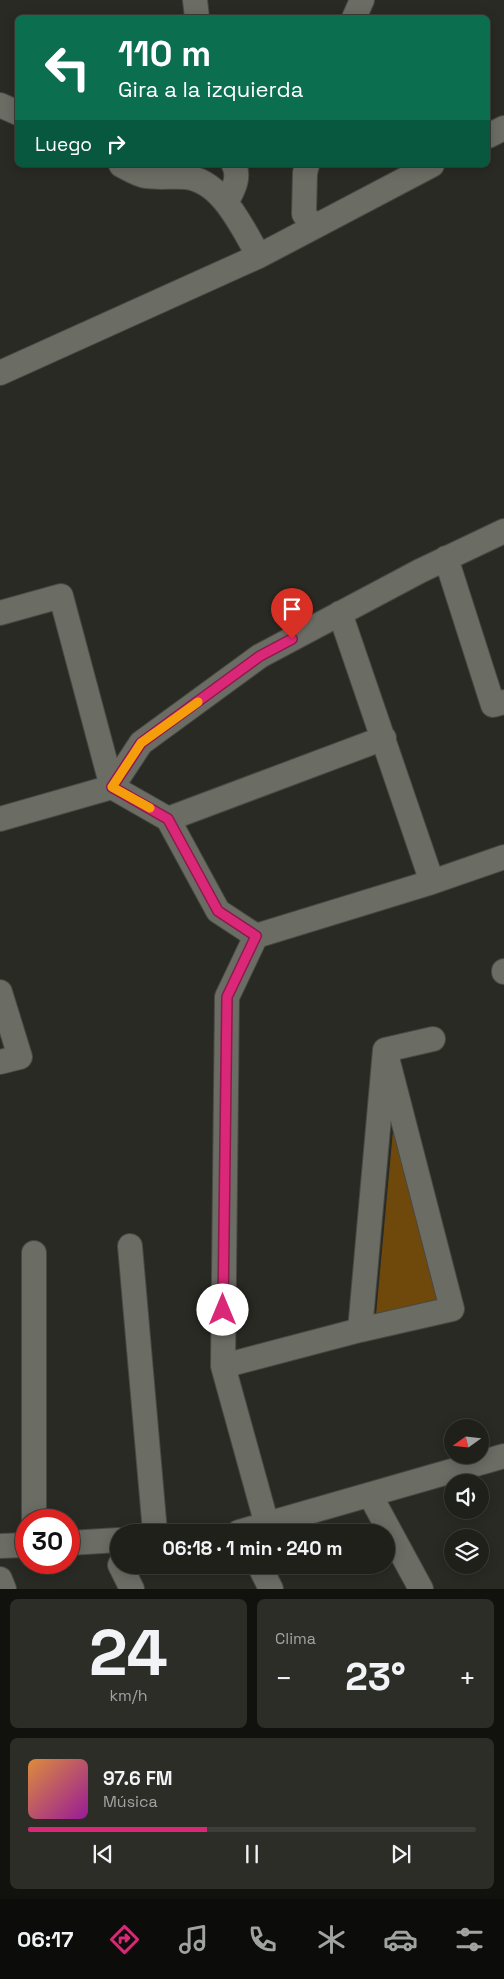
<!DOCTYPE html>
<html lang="es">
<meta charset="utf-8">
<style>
body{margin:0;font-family:"Space Grotesk",sans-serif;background:#2c2d27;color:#f1f3f6;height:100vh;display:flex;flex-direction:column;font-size:19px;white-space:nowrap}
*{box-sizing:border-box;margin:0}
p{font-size:16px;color:#a1a3a2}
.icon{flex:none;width:28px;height:28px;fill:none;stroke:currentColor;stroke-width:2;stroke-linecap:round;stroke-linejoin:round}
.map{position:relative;height:1589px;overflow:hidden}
.sheet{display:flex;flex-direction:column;gap:10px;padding:10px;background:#11120e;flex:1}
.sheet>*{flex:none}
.guide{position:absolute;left:15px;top:15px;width:475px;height:152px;border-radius:8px;box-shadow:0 2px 12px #0003,0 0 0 1px #3c3e39;background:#0b6e4f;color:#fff;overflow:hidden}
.needle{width:32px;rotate:255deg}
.controls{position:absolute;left:444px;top:1419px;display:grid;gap:10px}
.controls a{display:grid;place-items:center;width:45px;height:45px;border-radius:50%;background:#1f201a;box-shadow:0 2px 12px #0003,0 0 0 1px #3c3e39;font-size:25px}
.speed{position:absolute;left:15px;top:1509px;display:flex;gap:10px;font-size:25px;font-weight:700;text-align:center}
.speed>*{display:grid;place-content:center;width:65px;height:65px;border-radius:50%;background:#1f201a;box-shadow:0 2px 12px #0003,0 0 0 1px #3c3e39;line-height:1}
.speed .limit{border:8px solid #d22;background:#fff;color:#111}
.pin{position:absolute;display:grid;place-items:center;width:42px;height:42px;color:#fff;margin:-51px -21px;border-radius:50% 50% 50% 0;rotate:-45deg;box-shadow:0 0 5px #0007}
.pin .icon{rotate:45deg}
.me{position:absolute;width:55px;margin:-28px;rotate:0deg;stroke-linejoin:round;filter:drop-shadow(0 0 4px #0008)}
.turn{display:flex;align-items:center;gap:18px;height:105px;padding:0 20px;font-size:22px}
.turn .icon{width:65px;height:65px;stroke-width:2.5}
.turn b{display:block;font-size:35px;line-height:42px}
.then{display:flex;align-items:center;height:48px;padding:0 20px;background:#0003;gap:10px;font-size:19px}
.big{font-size:38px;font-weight:700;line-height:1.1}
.sheet .tile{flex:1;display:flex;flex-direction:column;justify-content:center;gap:8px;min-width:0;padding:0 18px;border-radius:8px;background:#2c2d27}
.sheet .dial{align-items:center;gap:0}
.dial b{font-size:65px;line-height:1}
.song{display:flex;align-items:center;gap:15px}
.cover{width:60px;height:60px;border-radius:8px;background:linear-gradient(135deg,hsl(30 70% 55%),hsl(300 70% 35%))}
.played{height:5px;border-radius:2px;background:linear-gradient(90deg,#db2777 40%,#3c3e39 40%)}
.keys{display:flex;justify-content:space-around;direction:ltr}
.heat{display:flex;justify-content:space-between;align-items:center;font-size:28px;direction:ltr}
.sheet .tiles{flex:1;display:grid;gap:10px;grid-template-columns:1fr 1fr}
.tile:last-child{grid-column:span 2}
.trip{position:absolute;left:110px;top:1524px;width:285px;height:50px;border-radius:25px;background:#1f201a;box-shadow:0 2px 12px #0003,0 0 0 1px #3c3e39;font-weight:700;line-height:50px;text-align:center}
.menu{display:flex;height:80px;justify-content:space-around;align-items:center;background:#0c0d0a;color:#a1a3a2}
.menu .icon{width:35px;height:35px}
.menu .current{color:#db2777}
.menu b{font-size:22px;color:#f1f3f6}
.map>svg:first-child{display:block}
.green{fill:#6f490c}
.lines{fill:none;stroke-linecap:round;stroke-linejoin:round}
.minor-casing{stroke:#484943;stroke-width:26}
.minor{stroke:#6b6c64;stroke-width:24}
.route-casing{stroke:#8e194d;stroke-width:12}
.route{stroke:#db2777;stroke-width:9}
.slow{stroke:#f59e0b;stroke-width:9}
</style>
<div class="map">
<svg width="504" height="1589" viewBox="0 0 504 1589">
<rect width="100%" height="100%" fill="#292a23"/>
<path class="green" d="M394 1120 437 1301 376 1315Z"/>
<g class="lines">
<defs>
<path id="minor" d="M195 0 197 18
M354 18 362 0
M0 105 18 113
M488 136 504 128
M121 165C129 169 138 175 146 176 159 178 172 176 185 177 222 180 242 228 259 256
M307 165 305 173 304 214 314 227
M227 201C233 190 240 178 234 165
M0 373 259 256 432 165
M446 558 493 705 504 702
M0 613 61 596 112 787 168 819 218 911 256 936
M340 613 432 882
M0 819 112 787 141 743 260 656 420 571 504 531
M168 819 384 738
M504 971V972
M0 992 20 1057 0 1062
M130 1246 155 1532
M360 1330 385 1050 433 1039
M223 1366 360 1330 452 1309 385 1050
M370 1495 421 1589
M34 1520V1253
M267 1525 223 1366 227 997 256 936 432 882 504 857
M239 1532 504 1456
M69 1543 119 1540
M0 1546 26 1545
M120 1565 132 1589
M259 1565 271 1589
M0 1579 4 1589"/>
</defs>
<use href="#minor" class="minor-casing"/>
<use href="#minor" class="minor"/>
</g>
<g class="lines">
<defs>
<path id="route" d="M223 1310 227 997 256 936 218 911 168 819 112 787 141 743 260 656 292 639"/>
</defs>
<use href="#route" class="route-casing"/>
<use href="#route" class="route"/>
<path class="slow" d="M150 808 112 787 141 743 198 702"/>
</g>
</svg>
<div class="controls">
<a><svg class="needle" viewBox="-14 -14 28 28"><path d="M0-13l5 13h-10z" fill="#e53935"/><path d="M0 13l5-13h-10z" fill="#a1a3a2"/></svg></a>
<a><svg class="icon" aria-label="sound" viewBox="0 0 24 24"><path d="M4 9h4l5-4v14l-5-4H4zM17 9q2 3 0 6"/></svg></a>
<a><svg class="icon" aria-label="layers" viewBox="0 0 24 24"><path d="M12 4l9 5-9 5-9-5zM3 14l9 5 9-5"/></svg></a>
</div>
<div class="speed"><div class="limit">30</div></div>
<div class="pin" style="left:292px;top:639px;background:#d93025"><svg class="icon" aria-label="arrive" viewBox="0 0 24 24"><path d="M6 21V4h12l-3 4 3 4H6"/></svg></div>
<svg class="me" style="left:223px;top:1310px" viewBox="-20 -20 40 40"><circle r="19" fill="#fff"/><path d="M0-13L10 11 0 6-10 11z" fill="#db2777"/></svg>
<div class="trip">06:18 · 1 min · 240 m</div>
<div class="guide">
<div class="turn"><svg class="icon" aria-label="left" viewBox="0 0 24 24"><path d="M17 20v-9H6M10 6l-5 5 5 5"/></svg><div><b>110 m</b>Gira a la izquierda</div></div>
<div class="then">Luego<svg class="icon" aria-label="right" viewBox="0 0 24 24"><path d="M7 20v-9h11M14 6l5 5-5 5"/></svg></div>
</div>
</div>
<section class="sheet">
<div class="tiles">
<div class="tile dial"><b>24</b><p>km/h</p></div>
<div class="tile"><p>Clima</p>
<div class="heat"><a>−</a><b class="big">23°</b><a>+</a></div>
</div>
<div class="tile">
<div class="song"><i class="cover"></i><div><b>97.6 FM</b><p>Música</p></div></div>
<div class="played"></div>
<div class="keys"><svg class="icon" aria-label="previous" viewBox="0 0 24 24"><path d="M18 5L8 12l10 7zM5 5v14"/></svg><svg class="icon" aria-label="pause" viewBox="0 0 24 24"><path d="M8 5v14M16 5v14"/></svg><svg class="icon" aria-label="next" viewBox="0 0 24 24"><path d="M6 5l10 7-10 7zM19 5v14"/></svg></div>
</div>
</div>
</section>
<nav class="menu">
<b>06:17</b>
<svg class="icon current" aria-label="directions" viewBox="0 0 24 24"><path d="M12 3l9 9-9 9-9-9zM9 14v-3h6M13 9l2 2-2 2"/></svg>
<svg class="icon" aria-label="music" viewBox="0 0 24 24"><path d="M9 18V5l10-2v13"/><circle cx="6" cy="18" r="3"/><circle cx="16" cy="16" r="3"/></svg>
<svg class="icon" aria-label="phone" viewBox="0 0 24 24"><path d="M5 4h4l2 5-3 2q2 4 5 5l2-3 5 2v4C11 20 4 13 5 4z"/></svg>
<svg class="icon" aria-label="climate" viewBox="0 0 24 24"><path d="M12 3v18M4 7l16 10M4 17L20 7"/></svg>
<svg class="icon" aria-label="car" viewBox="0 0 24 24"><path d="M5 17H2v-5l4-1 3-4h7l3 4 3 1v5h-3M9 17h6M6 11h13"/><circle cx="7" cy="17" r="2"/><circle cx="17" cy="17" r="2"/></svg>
<svg class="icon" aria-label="filters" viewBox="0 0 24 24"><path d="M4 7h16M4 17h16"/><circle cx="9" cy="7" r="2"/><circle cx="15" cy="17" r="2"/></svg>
</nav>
